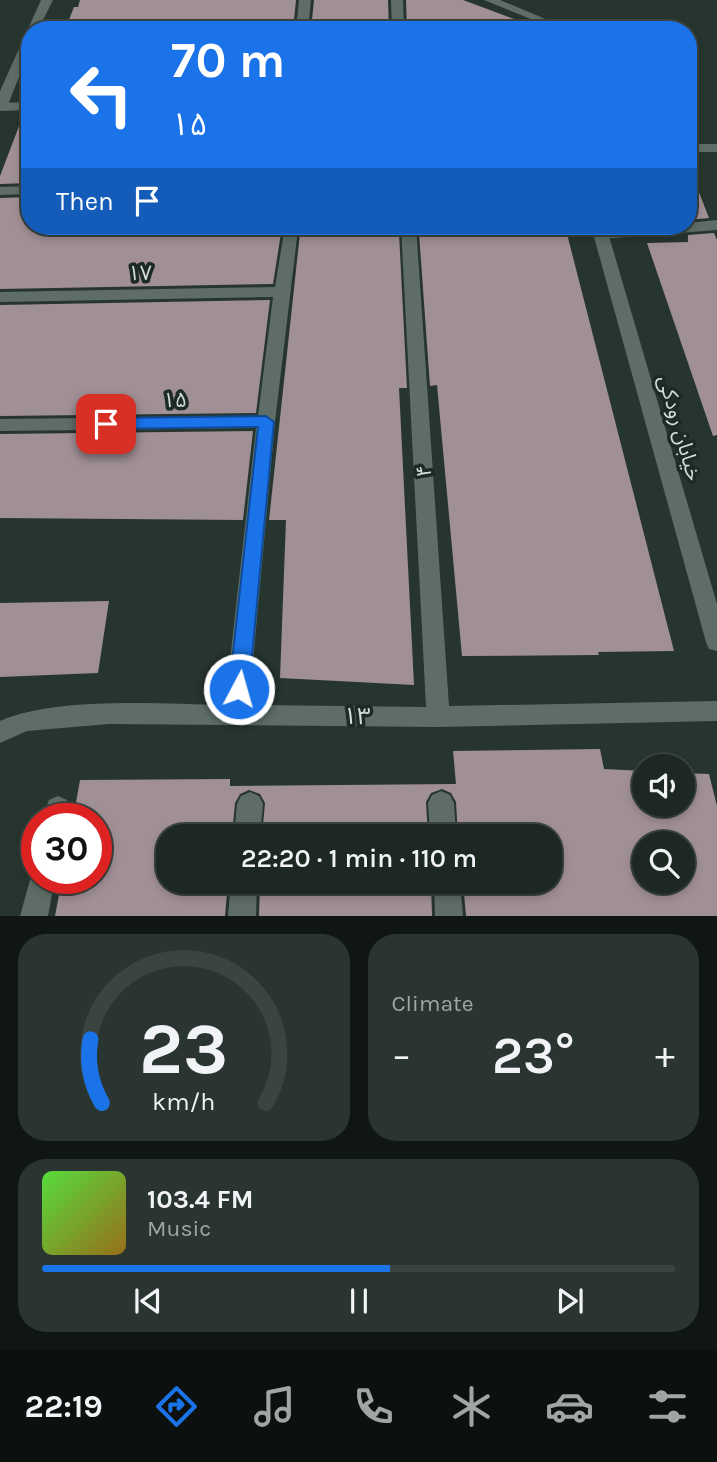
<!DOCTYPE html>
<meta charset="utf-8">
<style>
body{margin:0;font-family:Karla,"Noto Sans Arabic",sans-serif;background:#2a3430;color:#f1f3f6;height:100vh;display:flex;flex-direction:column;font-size:26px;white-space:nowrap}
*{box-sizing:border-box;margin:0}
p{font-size:23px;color:#a0a6a6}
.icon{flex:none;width:38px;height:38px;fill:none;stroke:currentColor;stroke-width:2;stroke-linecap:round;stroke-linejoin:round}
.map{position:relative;height:916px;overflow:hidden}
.panel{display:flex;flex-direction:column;gap:18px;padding:18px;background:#101613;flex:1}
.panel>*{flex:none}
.banner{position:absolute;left:21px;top:21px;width:676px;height:214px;border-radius:28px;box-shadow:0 4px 10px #0003,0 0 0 2px #3b4441;background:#1a73e8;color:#fff;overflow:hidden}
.tools{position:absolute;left:632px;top:754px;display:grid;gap:14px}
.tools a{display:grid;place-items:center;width:63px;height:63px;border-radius:50%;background:#1d2823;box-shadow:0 4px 10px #0003,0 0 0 2px #3b4441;font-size:35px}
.speed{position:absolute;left:21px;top:803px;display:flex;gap:14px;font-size:35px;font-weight:700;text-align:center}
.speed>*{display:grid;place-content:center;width:91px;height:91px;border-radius:50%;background:#1d2823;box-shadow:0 4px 10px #0003,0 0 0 2px #3b4441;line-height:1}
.speed .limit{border:10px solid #d22;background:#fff;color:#111}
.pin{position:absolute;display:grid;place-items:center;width:60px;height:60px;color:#fff;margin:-30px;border-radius:14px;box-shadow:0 4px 10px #0006}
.me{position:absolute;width:77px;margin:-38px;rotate:6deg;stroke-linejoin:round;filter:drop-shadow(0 0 5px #0008)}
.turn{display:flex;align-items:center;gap:24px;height:147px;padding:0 35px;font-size:32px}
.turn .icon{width:91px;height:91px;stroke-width:2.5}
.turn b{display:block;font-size:49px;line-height:60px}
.then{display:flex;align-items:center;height:66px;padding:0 35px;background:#0003;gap:14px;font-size:26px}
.big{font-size:52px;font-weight:600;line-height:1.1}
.panel .tile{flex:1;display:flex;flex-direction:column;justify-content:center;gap:10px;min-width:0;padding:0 24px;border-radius:28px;background:#2a3430}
.panel .dial{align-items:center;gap:0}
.dial svg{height:182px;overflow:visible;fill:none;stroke:#3b4441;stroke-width:7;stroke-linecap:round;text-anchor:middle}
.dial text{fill:#f1f3f6;stroke:none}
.song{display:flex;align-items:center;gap:21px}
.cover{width:84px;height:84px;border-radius:10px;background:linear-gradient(135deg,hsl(110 70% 55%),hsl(40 70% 35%))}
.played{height:7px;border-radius:4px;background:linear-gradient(90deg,#1a73e8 55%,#3b4441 55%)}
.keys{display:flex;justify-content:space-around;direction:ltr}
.heat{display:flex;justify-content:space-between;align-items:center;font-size:38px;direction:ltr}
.panel .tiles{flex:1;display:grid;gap:18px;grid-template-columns:1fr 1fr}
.tile:last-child{grid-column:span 2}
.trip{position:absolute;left:156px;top:824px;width:406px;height:70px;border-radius:28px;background:#1d2823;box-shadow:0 4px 10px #0003,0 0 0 2px #3b4441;font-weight:600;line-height:70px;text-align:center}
.tab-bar{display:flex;height:112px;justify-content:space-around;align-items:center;background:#0c100e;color:#a0a6a6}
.tab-bar .icon{width:49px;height:49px}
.tab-bar .on{color:#1a73e8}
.tab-bar b{font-size:32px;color:#f1f3f6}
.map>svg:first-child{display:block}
.building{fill:#a08f95;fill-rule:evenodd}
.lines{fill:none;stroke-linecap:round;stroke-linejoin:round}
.minor{fill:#5e6e67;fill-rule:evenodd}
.secondary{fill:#5e6e67;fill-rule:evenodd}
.route{fill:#1a73e8;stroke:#114b97;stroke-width:2}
.labels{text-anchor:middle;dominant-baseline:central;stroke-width:7;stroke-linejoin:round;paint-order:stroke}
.street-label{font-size:21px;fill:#d3dcd8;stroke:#1d2b25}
.near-street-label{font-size:24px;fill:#d3dcd8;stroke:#1d2b25}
</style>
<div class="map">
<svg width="717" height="916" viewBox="0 0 717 916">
<rect width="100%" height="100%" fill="#27352f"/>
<path class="building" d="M80 0H296L293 30H65L74 7H78Z
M314 0H388L389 30H311Z
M406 0H463L536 27V30H407Z
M24 113H30V183L0 184V176Z
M688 169H690L709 218 688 220Z
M30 197V226H241V232L277 231 281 233 273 284 0 289V198Z
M473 230H566L674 651 598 652 599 655 462 656 437 385 430 386 419 233Z
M300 233H399L407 388H399L414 685 280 678 286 520H269Z
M714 233 717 240V435L713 436 647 243 688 242V235Z
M270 300 256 413 0 416V305Z
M253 431 243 520 0 518V434Z
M109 601 98 673 0 677V603Z
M600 749 604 769 644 771V805H682V773L709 774 717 806V916H466L463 882H550V836H458L456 802 451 793 442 789 431 793 426 802 428 836H262L265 803 260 794 249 790 240 794 235 803 232 836H168V882H228L225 916H55L62 878H96V819H73L80 780 230 779V786L456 784 453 751ZM644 844H682V882H644Z
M260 882H431L432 916H259Z"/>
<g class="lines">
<path class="minor" d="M299 0H311L308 30H296Z
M391 0H403L404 30H392Z
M30 102V110L0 111V103Z
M688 144H717V152H688Z
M30 186V194L0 195V187Z
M717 220V230L601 239 593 234 601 229 688 226V223Z
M285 226H295L298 229 275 422 249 705 426 707 401 226H416L449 706 717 701V721L438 727 109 724 27 731 0 743V721C58 696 161 704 225 705L256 428 0 431V419L258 416 273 297 0 302V292L275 287Z
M441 791 450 795 454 803 456 836H430L428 803 432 795Z
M250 792 259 796 263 804 260 836H234L237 804 241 796Z
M58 796 67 800 71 808 68 819H42L49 800Z
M37 867V878H55L48 916H20L33 869Z
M231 882H257L256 916H228Z
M434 882H460L463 916H435Z"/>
<path class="secondary" d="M41 0H53L38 30H30V50L7 107 0 111V91Z
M484 0H500L548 20 538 22Z
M591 226H606L717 604V651L709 649 706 642Z"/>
</g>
<path class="route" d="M266 416 274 422 249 689 246 695 239 697 232 695 229 689 258 427 106 429 99 424 106 418Z"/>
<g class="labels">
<g class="street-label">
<text transform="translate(140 273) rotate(-1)">۱۷</text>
<text transform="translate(175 400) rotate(-1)">۱۵</text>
<text transform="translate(680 428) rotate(74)">خیابان رودکی</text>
<text transform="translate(424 471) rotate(-93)">۴</text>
</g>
<g class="near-street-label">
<text x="357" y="716">۱۳</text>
</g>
</g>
</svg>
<div class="tools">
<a><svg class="icon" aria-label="sound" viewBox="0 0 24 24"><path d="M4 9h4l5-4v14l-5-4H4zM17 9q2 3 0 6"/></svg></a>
<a><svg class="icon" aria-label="search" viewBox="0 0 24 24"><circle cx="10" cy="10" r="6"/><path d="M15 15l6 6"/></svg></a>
</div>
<div class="speed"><div class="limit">30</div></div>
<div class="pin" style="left:106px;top:424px;background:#d93025"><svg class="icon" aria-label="arrive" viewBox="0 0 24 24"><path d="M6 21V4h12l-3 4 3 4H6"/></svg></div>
<svg class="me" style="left:239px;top:689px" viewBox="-20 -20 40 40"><circle r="17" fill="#1a73e8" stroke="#fff" stroke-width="3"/><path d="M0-11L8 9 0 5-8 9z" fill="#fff"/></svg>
<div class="trip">22:20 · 1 min · 110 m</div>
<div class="banner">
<div class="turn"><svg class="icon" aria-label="left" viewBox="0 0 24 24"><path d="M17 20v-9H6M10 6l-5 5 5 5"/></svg><div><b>70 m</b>۱۵</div></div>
<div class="then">Then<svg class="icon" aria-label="arrive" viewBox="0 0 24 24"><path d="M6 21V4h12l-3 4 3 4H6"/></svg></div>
</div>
</div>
<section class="panel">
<div class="tiles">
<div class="tile dial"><svg viewBox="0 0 100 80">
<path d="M14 69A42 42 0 1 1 86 69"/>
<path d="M14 69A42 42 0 0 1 9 41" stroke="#1a73e8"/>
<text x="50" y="56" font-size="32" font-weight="700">23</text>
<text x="50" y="72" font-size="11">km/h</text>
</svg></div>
<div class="tile"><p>Climate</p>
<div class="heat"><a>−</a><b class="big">23°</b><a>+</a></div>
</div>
<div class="tile">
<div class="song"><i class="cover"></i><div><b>103.4 FM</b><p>Music</p></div></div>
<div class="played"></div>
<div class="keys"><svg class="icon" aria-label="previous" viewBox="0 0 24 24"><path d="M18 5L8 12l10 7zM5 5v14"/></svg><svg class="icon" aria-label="pause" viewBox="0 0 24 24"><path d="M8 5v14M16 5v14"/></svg><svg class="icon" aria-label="next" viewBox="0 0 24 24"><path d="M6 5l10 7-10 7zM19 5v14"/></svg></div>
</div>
</div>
</section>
<nav class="tab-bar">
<b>22:19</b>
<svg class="icon on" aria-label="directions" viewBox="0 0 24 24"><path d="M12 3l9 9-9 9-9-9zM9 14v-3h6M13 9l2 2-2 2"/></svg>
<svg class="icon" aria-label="music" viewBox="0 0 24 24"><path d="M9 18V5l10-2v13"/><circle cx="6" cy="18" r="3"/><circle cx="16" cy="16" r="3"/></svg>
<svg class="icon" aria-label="phone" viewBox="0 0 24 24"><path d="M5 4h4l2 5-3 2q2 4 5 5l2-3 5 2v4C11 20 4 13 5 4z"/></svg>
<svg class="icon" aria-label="climate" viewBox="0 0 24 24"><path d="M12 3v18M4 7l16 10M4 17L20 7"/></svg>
<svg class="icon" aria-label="car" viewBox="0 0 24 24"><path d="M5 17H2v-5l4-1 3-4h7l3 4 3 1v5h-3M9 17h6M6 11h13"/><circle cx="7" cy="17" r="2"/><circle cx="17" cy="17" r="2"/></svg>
<svg class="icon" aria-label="filters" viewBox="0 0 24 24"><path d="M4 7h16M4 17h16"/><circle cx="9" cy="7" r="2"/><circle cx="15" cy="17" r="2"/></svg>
</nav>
